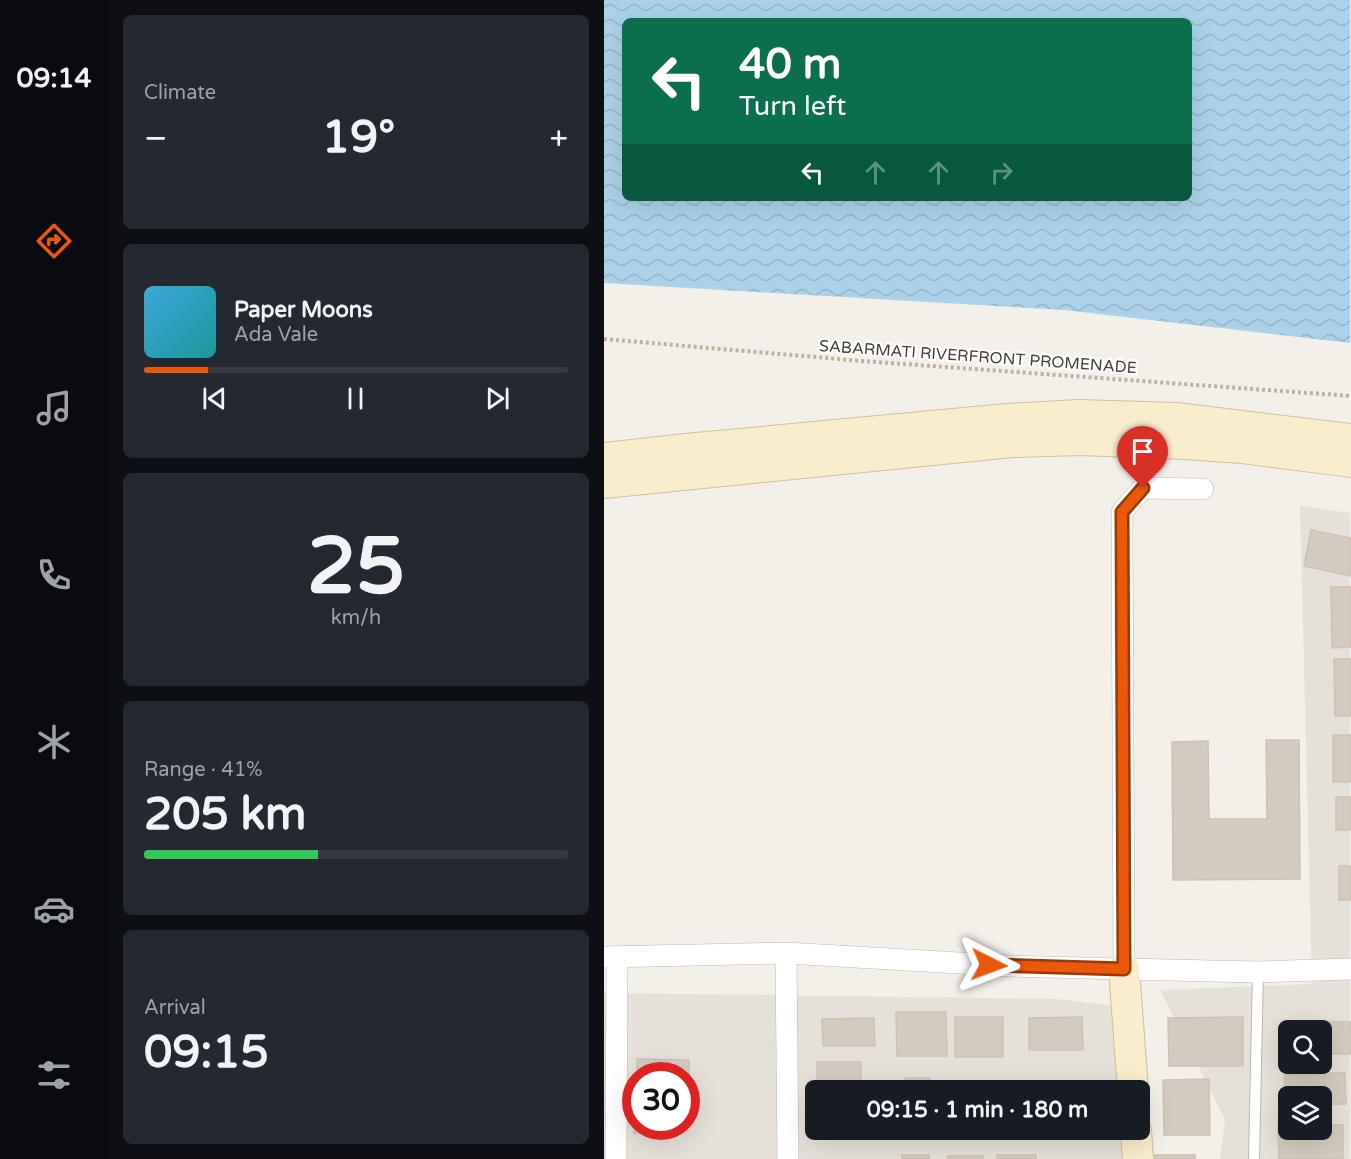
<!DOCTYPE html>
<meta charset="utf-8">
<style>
body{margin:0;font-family:"Varela Round",sans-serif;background:#242831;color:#f1f3f6;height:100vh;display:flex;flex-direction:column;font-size:22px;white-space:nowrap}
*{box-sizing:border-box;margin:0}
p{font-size:20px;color:#9ea1a6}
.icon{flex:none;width:33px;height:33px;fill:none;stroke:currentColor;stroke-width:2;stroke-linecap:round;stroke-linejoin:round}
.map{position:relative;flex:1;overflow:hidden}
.side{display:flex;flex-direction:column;gap:15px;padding:15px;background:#0d0f14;width:496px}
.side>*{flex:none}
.top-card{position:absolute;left:18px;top:18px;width:570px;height:183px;border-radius:9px;box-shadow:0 6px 24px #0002;background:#0b6e4f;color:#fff;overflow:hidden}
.tools{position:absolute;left:674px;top:1020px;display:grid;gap:12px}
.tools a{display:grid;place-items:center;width:54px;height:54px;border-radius:9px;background:#171b24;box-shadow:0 6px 24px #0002;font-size:30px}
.speed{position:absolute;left:18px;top:1062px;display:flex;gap:12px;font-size:30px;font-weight:700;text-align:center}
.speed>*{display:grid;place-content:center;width:78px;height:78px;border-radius:50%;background:#171b24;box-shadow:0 6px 24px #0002;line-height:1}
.speed .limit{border:9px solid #d22;background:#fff;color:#111}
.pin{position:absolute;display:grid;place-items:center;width:51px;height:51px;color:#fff;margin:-62px -26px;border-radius:50% 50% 50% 0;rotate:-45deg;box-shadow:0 0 6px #0007}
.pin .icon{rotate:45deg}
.me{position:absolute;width:66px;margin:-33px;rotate:93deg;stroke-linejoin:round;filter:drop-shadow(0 0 4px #0008)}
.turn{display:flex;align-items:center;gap:21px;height:126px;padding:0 18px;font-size:27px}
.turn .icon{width:78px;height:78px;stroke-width:2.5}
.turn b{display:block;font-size:42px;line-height:51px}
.lanes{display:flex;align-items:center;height:57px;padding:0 18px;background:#0003;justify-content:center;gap:30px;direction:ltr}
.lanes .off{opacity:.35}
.big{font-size:45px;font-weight:700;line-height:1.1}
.side .tile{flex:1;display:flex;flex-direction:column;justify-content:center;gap:9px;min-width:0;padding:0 21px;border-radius:9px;background:#242831}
.side .dial{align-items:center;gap:0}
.dial b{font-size:78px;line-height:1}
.song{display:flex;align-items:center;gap:18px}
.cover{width:72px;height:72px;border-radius:9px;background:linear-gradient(135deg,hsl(200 70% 55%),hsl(180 70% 35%))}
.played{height:6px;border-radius:3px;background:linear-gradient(90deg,#ea580c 15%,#363941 15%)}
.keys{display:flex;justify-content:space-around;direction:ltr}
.heat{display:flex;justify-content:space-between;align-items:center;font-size:33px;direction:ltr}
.charge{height:9px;border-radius:4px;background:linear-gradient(90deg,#34c759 41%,#363941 0)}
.trip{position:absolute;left:201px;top:1080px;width:345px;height:60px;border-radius:9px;background:#171b24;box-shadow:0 6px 24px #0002;font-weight:700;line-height:60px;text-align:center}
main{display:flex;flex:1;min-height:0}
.dock{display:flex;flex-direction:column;width:108px;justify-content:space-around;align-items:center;background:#090b0e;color:#9ea1a6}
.dock .icon{width:42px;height:42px}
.dock .selected{color:#ea580c}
.dock b{font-size:27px;color:#f1f3f6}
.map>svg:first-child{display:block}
.residential{fill:#e6e1d8;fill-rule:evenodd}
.water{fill:url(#water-waves);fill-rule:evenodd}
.building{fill:#d3cbbf;stroke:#cec2b3;stroke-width:1.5}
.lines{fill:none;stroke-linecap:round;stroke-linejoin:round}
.lane-casing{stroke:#beb7ac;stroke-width:12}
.street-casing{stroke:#beb7ac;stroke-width:22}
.secondary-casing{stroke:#cec09d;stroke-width:32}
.path{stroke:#beb29f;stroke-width:4;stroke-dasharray:3 3;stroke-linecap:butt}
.lane{stroke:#fff;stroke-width:10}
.street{stroke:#fff;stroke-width:21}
.secondary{stroke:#faedcc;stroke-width:30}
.route-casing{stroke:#983908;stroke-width:15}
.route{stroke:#ea580c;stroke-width:10}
.labels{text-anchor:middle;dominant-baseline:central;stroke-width:4.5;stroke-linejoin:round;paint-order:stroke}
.street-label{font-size:16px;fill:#464038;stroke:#fff}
</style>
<main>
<nav class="dock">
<b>09:14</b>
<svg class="icon selected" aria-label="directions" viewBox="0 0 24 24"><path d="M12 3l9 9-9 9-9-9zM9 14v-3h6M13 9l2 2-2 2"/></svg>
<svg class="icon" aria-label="music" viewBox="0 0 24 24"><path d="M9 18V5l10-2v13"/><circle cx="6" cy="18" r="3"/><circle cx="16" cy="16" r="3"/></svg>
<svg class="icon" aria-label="phone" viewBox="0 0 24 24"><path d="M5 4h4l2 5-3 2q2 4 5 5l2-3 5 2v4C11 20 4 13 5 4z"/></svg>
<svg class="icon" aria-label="climate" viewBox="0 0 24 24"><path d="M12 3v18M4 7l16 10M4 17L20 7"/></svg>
<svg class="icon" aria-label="car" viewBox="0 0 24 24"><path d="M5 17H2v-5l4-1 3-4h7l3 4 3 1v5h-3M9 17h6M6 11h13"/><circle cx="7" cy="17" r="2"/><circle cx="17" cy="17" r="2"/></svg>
<svg class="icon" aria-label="filters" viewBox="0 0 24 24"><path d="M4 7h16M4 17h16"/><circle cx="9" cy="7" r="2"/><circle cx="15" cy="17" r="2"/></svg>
</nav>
<section class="side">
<div class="tile"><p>Climate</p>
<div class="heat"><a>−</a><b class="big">19°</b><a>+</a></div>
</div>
<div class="tile">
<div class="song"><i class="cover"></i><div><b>Paper Moons</b><p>Ada Vale</p></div></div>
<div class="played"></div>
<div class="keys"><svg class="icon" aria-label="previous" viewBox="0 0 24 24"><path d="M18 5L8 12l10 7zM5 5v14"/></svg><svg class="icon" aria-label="pause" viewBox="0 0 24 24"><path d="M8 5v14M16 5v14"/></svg><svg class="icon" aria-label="next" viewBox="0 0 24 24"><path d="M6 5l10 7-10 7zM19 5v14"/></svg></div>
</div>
<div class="tile dial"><b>25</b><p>km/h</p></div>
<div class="tile"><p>Range · 41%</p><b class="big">205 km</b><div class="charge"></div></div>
<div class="tile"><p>Arrival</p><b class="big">09:15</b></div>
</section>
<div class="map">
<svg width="747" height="1159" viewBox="0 0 747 1159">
<defs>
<pattern id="water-waves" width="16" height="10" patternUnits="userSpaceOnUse" patternTransform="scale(1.5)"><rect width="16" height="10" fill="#abd2ea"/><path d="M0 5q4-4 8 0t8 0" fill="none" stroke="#94b5c9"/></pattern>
</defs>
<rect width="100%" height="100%" fill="#f3efe9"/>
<path class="residential" d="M696 506 746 513V1159H616L621 1120 556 990 708 984ZM684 1030H717V1064H684ZM684 1096H717V1130H684Z
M0 993 452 999 511 1006 518 1090H212V1130H518V1159H0ZM32 1076H82V1126H32Z"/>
<path class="water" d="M0 0H746V343L460 310 0 283ZM21 21H585V198H21Z"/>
<path class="building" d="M707 530 747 538V576L700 566Z
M727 587H747V647L728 648Z
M730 659H747V716H731Z
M729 735H747V782H729Z
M662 740H695L696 879 569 880 568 742 604 741 605 819H663Z
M732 797H747V830H732Z
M735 866H747V900H735Z
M292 1012H342L343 1056H293Z
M351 1017H399V1057H351Z
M478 1017 479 1050H425V1018Z
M639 1017V1066H565L564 1018Z
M270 1018 271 1046H219L218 1019Z
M703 1022H747V1054H717V1030H703Z
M33 1059 85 1060V1091H82V1076H33Z
M213 1062H257V1090H213Z
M741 1073 742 1104H717V1096H684V1105H681V1074Z
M301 1078H326V1090H301Z
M605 1079 606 1135H560L559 1080Z
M395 1082H430V1090H395Z
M445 1083H479V1090H445Z
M349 1085H377V1090H350Z
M31 1103 32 1126H79L78 1134 30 1133Z
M717 1125H739V1159H675L674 1126H684V1130H717Z
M227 1130H264V1138H228Z
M302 1130H326V1133H302Z
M350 1130H377V1136H350Z
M395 1130H430V1136H395Z
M445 1130H480V1138H446Z
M298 1155H325V1159H298Z
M393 1155H432V1159H393Z
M551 1155H591V1159H551Z
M344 1156H379V1159H344Z"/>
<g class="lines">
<defs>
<path id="lane" d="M650 1159 654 972"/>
<path id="street" d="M182 953 184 1159
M0 957 182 953 407 966 520 969 654 972 747 969
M520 969 518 512 539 488 599 489
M12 1159 13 957"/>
<path id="secondary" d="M0 458 82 449 403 419 475 415 572 418 747 439
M0 483 408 442 476 440 582 444 638 448 747 462
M520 969 529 1090
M532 1130 534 1159"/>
</defs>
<use href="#lane" class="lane-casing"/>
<use href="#street" class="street-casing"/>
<use href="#secondary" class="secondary-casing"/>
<path class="path" d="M0 339 258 361 747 396"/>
<use href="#lane" class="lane"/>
<use href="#street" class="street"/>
<use href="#secondary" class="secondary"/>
</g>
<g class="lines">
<defs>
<path id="route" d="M385 965 520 969 518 512 539 488"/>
</defs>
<use href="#route" class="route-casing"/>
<use href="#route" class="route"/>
</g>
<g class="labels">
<g class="street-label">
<text transform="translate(374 357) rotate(4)">SABARMATI RIVERFRONT PROMENADE</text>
</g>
</g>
</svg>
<div class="tools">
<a><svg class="icon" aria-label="search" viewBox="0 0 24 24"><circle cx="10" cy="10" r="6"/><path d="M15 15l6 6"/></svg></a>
<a><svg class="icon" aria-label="layers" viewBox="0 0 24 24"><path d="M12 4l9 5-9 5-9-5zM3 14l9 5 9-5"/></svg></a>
</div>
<div class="speed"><div class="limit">30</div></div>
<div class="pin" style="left:539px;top:488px;background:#d93025"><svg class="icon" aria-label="arrive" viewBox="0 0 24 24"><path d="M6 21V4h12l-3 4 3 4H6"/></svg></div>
<svg class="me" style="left:385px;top:965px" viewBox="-20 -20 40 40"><path d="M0-17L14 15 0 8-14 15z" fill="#ea580c" stroke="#fff" stroke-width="4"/></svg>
<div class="trip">09:15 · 1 min · 180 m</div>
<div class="top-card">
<div class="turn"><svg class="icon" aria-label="left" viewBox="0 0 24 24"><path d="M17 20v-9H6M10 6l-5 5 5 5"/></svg><div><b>40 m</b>Turn left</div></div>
<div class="lanes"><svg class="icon" aria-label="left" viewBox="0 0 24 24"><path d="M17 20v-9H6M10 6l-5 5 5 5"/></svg><svg class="icon off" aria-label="ahead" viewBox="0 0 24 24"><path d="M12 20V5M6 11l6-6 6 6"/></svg><svg class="icon off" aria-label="ahead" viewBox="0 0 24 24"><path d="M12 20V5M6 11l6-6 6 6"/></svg><svg class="icon off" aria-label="right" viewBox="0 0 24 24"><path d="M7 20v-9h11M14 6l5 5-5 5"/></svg></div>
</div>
</div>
</main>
